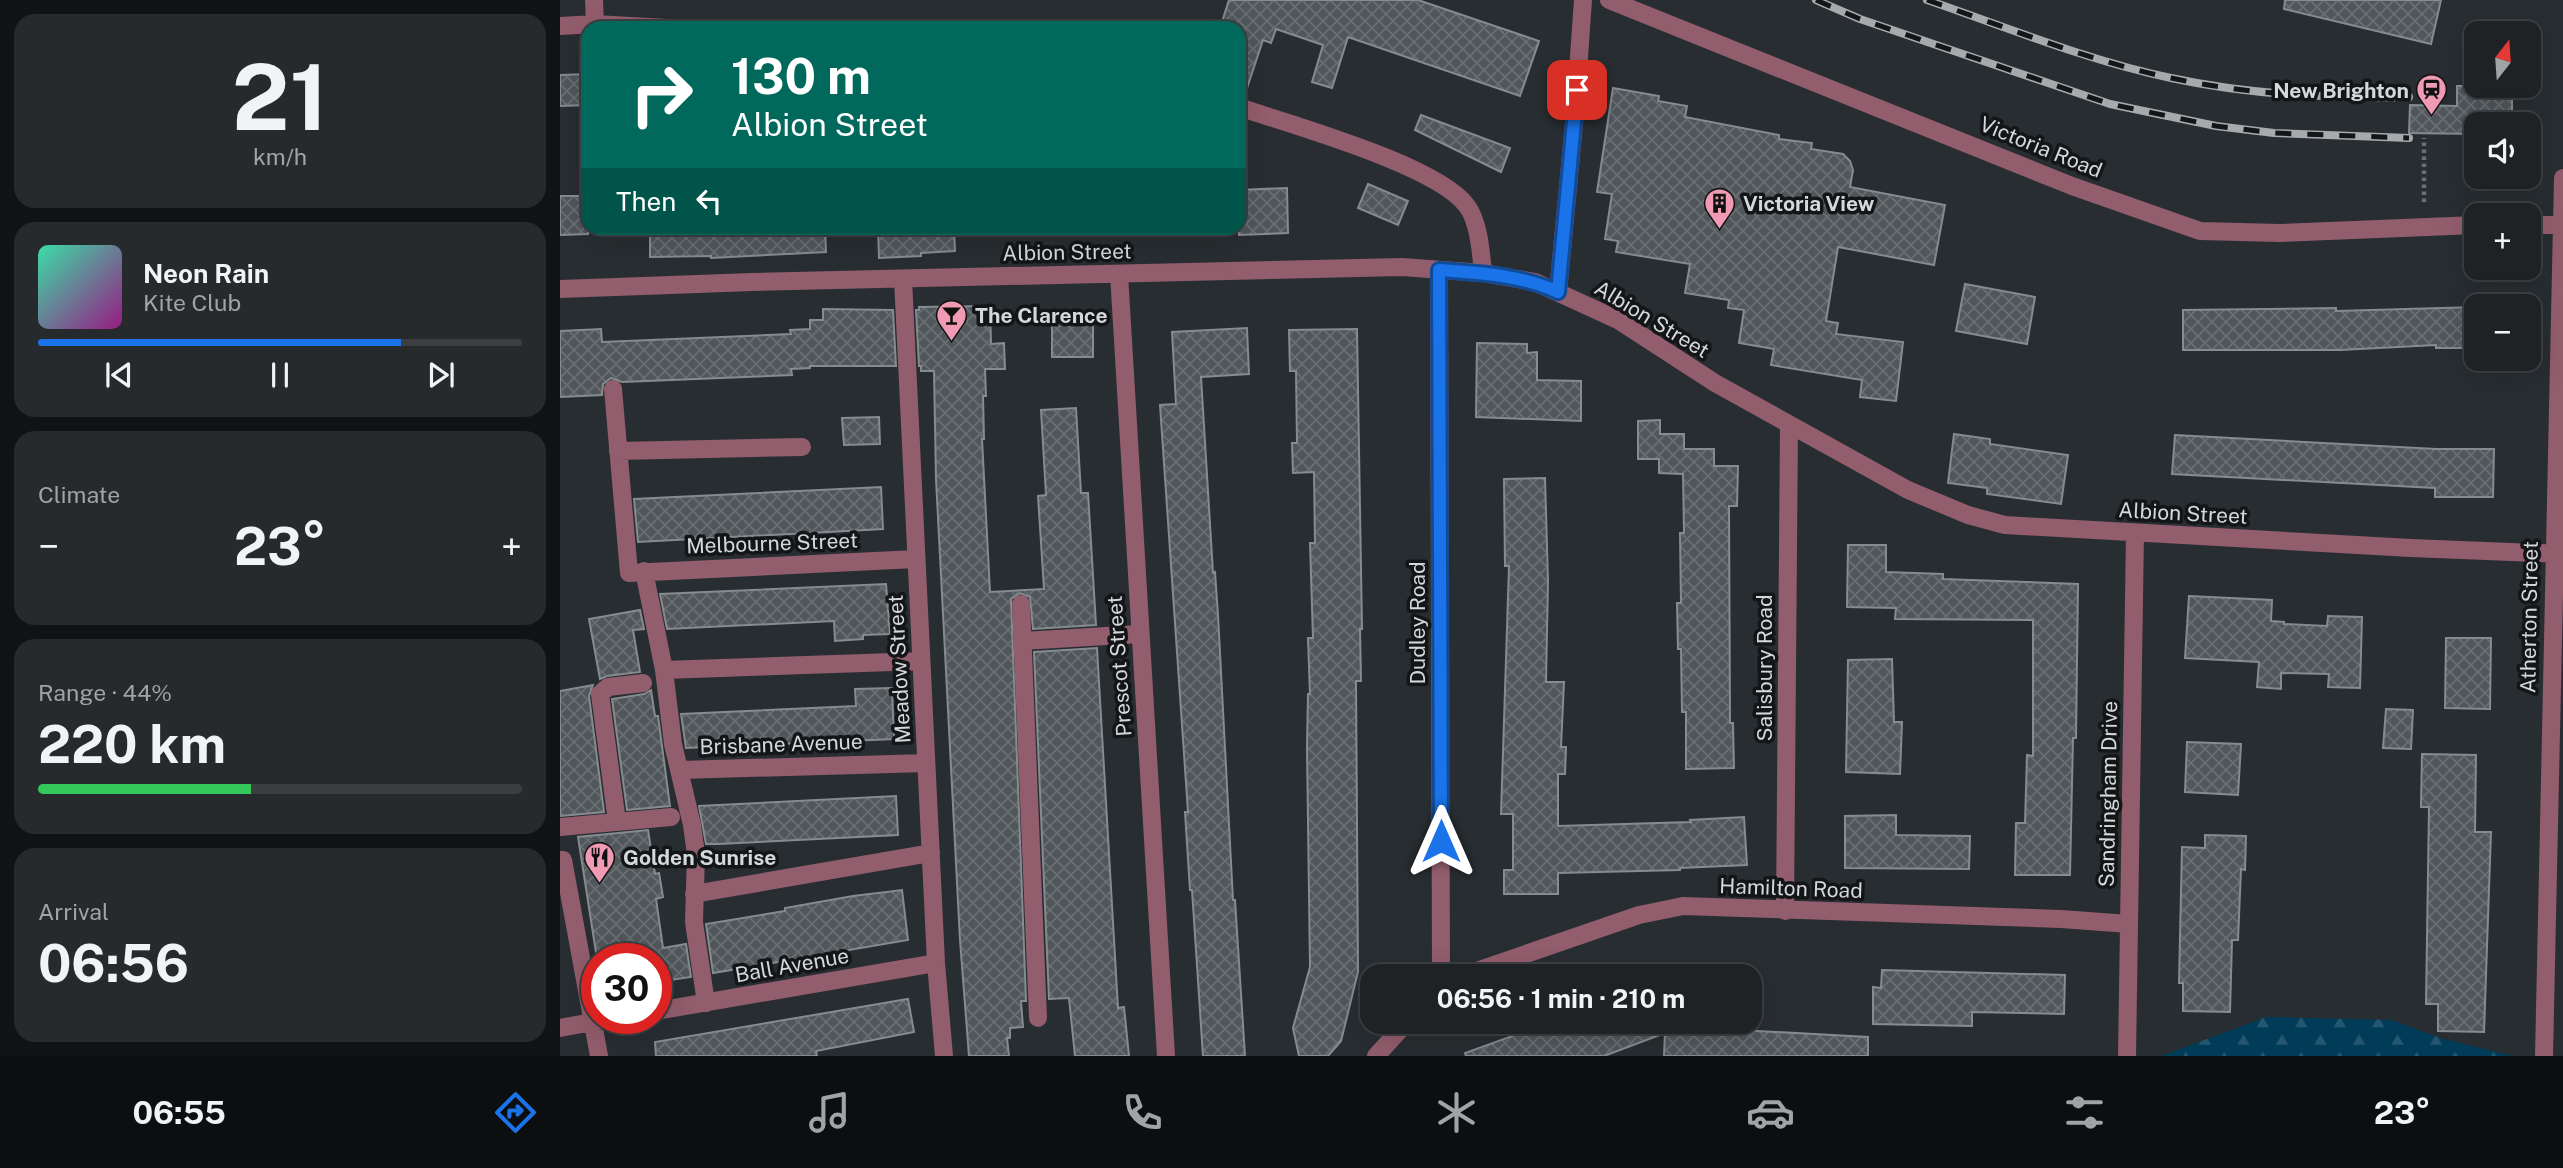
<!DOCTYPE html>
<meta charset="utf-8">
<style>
body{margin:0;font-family:"Public Sans",sans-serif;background:#262a2d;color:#f1f3f6;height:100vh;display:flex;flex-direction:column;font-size:26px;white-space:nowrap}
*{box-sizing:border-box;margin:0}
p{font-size:23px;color:#a1a4a7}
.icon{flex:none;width:38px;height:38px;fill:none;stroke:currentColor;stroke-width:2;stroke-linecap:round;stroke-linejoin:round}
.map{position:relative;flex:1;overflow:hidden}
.panel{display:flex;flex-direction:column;gap:14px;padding:14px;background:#101314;width:560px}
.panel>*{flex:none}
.hud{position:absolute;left:21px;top:21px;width:665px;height:214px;border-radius:21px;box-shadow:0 7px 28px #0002,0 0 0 2px #3c3f42;background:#00695c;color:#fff;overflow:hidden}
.needle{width:46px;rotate:17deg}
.tools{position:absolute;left:1904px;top:21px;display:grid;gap:14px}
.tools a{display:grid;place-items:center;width:77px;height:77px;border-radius:14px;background:#1e2225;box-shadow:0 7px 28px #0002,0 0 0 2px #3c3f42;font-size:35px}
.speed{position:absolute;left:21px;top:943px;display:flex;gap:14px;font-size:35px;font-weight:700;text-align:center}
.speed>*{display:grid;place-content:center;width:91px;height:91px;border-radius:50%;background:#1e2225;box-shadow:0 7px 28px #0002,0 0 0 2px #3c3f42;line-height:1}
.speed .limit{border:10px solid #d22;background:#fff;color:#111}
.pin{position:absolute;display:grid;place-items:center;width:60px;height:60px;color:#fff;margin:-30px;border-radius:14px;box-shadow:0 4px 10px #0006}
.me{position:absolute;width:77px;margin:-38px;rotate:0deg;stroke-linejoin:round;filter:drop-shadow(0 0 5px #0008)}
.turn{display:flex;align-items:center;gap:24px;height:147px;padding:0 35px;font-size:32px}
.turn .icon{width:91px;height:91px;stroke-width:2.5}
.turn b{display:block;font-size:49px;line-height:60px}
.then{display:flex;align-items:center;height:66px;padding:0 35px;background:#0003;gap:14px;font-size:26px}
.big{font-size:52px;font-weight:700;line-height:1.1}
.panel .card{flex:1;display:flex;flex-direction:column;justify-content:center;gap:10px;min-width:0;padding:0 24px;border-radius:21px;background:#262a2d}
.panel .dial{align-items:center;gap:0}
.dial b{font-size:91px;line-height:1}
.song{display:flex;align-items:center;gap:21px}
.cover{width:84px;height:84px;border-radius:10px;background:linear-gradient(135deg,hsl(160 70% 55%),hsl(310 70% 35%))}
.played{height:7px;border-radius:4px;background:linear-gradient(90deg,#1a73e8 75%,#3c3f42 75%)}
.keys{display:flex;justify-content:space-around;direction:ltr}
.heat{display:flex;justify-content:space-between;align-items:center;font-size:38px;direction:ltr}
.charge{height:10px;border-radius:5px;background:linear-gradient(90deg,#34c759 44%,#3c3f42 0)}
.trip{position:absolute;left:800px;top:964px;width:402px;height:70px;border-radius:21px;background:#1e2225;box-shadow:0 7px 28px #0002,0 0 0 2px #3c3f42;font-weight:700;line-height:70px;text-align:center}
.menu{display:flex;height:112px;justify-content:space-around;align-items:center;background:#0c0e0f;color:#a1a4a7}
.menu .icon{width:49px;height:49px}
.menu .on{color:#1a73e8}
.menu b{font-size:32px;color:#f1f3f6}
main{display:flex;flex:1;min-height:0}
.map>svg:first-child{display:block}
.forest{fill:url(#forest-firs)}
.building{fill:url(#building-cross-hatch);stroke:#858b90;stroke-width:2}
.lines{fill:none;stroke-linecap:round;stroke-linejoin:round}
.path{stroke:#6a6e71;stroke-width:4.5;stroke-dasharray:3.5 3.5;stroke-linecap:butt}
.minor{stroke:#925d6d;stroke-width:18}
.rail-casing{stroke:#a6aaad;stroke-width:8}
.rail{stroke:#131517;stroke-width:5;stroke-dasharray:16;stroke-linecap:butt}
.route-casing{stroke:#114b97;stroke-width:18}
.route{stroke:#1a73e8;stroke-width:12}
.labels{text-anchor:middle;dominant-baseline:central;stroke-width:7;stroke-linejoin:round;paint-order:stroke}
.poi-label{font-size:21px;font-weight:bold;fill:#d4d8da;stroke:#131517;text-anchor:start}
.street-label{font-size:21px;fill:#d4d8da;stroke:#131517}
</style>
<main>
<section class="panel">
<div class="card dial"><b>21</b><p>km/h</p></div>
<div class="card">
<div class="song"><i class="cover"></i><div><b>Neon Rain</b><p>Kite Club</p></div></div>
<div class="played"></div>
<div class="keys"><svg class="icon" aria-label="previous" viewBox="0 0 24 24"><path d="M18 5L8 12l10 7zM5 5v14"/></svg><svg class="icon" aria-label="pause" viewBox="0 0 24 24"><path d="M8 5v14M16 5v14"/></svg><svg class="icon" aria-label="next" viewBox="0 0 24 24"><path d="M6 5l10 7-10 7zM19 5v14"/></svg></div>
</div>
<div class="card"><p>Climate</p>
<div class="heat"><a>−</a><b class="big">23°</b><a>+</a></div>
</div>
<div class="card"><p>Range · 44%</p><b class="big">220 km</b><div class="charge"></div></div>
<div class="card"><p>Arrival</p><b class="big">06:56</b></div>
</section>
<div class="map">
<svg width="2003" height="1056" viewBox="0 0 2003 1056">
<defs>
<pattern id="forest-firs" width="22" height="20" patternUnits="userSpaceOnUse" patternTransform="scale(1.75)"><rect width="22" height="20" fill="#003c58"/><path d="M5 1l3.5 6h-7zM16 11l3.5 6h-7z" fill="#24576f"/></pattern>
<pattern id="building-cross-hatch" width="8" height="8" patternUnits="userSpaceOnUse" patternTransform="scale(1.75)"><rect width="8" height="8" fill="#50565a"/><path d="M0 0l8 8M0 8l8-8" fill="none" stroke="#686e71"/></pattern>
</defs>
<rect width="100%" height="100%" fill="#282d31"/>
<path class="forest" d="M1706 1017 1832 1020 1880 1038 1953 1056H1601Z"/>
<path class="building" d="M669 0H858L979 41 960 96 788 37 772 88 752 82 763 45 716 29 711 43 703 40 684 97 679 96V28L661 25Z
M1725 0H1881L1871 44 1724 9Z
M28 74V105L0 106V75Z
M1897 86H1952V124H1916V134L1849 133 1850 105 1897 106Z
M1053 88 1099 96 1098 101 1127 106 1125 117 1219 135V139L1252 143 1251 149 1283 154 1290 161 1293 170 1290 187 1385 205 1374 265 1278 247 1266 321 1278 323 1276 334 1343 342 1336 401 1300 397 1302 380 1211 365 1214 349 1179 343 1184 310 1168 308 1169 300 1125 293 1130 264 1056 252 1058 241 1045 239 1052 194 1037 192Z
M861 115 950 148 941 172 855 130Z
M808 184 848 201 838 225 798 208Z
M727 188 728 233 679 235V190Z
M0 196H28V234L0 235Z
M90 228H265L266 252 151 258V256L90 257Z
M318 228H394L395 251 361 253V256L319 258Z
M1405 284 1475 297 1467 344 1396 331Z
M430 306 431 344 444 343 445 369H425L426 396H423L424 439H422L430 592 484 589 478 496 486 495 481 410 516 408 521 493H528L536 625 473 629 470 597 460 593 451 599 466 1001H461L463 1027 450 1028V1038H447L449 1056H409L400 940 376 479 374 371H361V366H359L356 310H359V307Z
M1916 307V348H1876V345L1780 350H1623V310L1776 308V311Z
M263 309 333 310 336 366H250V368L231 369 232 375 62 382 51 378 43 384 42 395 0 397V331L41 329 42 342 231 334 230 330 250 329V320H263Z
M492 311 533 312V357H492Z
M687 328 689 374 641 377 653 573 655 572 658 615 673 900H675L685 1056H643L632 890H630L625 812H628L600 405 616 404 612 332Z
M797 329 802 629H800L801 681H796L798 972 781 1041 768 1056H739L733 1028 750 967 747 748 748 694H750L748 638H753L750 543H755L754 472 733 473 732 443H737L736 371H730L729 330Z
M917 343 967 344V353L977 352V380L1021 381V421L916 417Z
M319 417 320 444 284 445 282 418Z
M1100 420V434H1124V449H1154V466H1178L1177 506H1169L1170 723H1173L1174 768 1126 769V712H1122L1121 649H1118L1117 603H1121L1120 533H1124L1123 474 1099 473V459H1078V421Z
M1394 434 1430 439V444L1508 455 1501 504 1427 494V488L1388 483Z
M1615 435 1876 449H1934L1933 497H1875V488L1612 474Z
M985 478 988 581 986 682H1004L1001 747H1006L1005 774H998V826L1131 822 1130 820 1184 817 1187 865 1120 868V870L998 873V894H944V870H953V814H941L949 566H945L944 479Z
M321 487 323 529 78 542 74 499Z
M1288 545H1326V572L1383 574V579L1518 584 1516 738H1513L1510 875H1455L1456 823H1465L1467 755 1473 756V620L1335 619 1336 608 1287 607Z
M326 584 330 634 303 635V639L275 641 274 621 107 629 100 594Z
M1629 596 1712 600 1711 621 1724 622V624L1767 626 1768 616 1802 617 1800 688 1768 687 1769 674 1721 673V689L1697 687 1699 662 1625 658Z
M80 610 84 629 73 630 80 672 47 676 40 679 29 619Z
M1886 638H1931L1930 709 1885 708Z
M537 648 558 1008 564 1007 569 1056H515L509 998 489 999 474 652Z
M1332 659 1334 722H1342L1340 774 1286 772 1288 660Z
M33 685 29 696 44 812 0 816V691Z
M332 688 334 739 126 748 121 714 296 706 295 689Z
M91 690 95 716H98L110 806 67 810 52 699 84 694Z
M1826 709 1853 710 1851 749 1823 748Z
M1627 742 1681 744 1678 795 1625 792Z
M1862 754 1916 755 1915 832H1931L1924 1032 1878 1031V1004H1866L1869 807H1861Z
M336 796 338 835 159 844H146L139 806Z
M1336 815V835L1410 836 1409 869 1285 868V816Z
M88 830 95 874 99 873 103 897 96 899 103 948 126 944 131 977 96 982V959H37L18 837Z
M1645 835 1686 836 1685 870 1681 869 1678 940H1672L1670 1012 1623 1011V983H1619L1622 847 1645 848Z
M342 890 348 940 153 973 146 924 225 911V908L293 896Z
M1322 970 1505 975 1504 1014 1412 1012V1026L1313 1024V987L1321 988Z
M348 999 354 1032 256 1051 257 1056H96L95 1042Z
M1002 1022H1142V1028L1308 1037V1056H1104L1105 1033 1044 1056H906L905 1053 977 1027 978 1031Z"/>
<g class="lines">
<path class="path" d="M1864 202V138"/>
<path class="minor" d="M34 0 35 24
M1049 0 1512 186 1640 231 1720 233 1916 225
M0 26 35 24 107 28
M679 107C731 125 877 165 907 206 919 222 921 253 923 273
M1969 225H2003
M879 270 881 976
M559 274 606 1056
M343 279 376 963 384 1056
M0 289 192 282 842 267 923 273 975 282 1058 320 1155 383 1348 490 1408 515 1445 525 1851 548 2003 554
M998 292 1015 113 1023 0
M53 389 69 573 356 559
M58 451 242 447
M84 571 104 670 113 744 132 825 136 854 134 922 146 1003
M461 604 478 1018
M462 641 580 634
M104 670 361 661
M119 770 366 763
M57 822 40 694 48 687 83 683
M0 827 111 817
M0 860H3L39 1056
M134 894 371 853
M1225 911 1229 426
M902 976 1079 915 1123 906 1501 919 1569 924
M96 1011 376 963
M0 1028 54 1018
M816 1056 847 1022
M1567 1056 1575 533
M1984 1056 2003 178"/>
<defs>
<path id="rail" d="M1256 0 1300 19 1550 104 1656 126 1714 133 1849 138
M1367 0C1446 27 1529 61 1611 78 1690 95 1769 98 1849 97"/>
</defs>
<use href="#rail" class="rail-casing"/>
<use href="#rail" class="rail"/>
</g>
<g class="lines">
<defs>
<path id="route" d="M881 841 879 270C920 273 961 275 998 292L1017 90"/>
</defs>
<use href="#route" class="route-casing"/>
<use href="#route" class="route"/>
</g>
<defs>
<symbol id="station-pin" viewBox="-11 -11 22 30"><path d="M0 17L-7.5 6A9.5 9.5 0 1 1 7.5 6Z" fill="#f09ab4" stroke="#131517"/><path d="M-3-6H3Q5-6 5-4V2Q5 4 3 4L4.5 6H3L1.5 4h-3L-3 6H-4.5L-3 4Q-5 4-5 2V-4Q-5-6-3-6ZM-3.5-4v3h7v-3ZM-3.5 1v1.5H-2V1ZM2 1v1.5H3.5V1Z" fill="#111"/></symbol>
<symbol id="building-pin" viewBox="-11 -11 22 30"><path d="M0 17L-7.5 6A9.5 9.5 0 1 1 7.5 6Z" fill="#f09ab4" stroke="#131517"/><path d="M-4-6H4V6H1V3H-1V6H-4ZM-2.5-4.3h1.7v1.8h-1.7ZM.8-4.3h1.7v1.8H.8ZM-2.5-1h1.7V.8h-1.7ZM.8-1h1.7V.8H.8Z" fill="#111"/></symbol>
<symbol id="bar-pin" viewBox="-11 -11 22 30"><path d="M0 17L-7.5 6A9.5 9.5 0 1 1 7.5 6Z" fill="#f09ab4" stroke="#131517"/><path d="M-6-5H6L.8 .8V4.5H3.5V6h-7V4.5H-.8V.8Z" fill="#111"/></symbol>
<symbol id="restaurant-pin" viewBox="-11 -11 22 30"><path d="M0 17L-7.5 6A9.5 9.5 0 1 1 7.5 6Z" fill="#f09ab4" stroke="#131517"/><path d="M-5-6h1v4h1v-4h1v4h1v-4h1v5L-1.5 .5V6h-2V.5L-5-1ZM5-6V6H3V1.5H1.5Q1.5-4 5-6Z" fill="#111"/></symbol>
</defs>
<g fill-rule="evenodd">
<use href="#station-pin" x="1854" y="72" width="35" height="47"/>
<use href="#building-pin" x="1142" y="186" width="35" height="47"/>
<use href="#bar-pin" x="374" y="298" width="35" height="47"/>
<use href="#restaurant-pin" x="22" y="840" width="35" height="47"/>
</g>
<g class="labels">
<g class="poi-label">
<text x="1849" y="90" text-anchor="end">New Brighton</text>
<text x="1183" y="203">Victoria View</text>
<text x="415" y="315">The Clarence</text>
<text x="63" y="857">Golden Sunrise</text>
</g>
<g class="street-label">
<text transform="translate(1481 147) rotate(22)">Victoria Road</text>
<text transform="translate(507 252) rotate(-1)">Albion Street</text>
<text transform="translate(1092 319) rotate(31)">Albion Street</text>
<text transform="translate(1623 513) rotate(3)">Albion Street</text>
<text transform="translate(212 543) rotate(-2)">Melbourne Street</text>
<text transform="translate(1969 617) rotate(-89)">Atherton Street</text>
<text transform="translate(857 623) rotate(-90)">Dudley Road</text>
<text transform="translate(559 666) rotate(-94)">Prescot Street</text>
<text transform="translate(1204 668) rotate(-90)">Salisbury Road</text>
<text transform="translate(339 669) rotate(-93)">Meadow Street</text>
<text transform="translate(221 744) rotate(-2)">Brisbane Avenue</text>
<text transform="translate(1548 794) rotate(-89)">Sandringham Drive</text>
<text transform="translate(1231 888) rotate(2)">Hamilton Road</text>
<text transform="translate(232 965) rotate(-10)">Ball Avenue</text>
</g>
</g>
</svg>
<div class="tools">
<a><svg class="needle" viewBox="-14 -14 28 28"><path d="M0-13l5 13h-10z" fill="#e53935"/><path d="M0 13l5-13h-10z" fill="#a1a4a7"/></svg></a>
<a><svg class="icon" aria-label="sound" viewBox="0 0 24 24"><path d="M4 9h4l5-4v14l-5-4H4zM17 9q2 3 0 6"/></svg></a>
<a>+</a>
<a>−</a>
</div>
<div class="speed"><div class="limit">30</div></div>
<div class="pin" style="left:1017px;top:90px;background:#d93025"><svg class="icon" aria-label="arrive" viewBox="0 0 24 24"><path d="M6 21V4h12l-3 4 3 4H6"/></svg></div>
<svg class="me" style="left:881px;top:841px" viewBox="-20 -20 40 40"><path d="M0-17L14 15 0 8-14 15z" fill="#1a73e8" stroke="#fff" stroke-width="4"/></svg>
<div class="trip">06:56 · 1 min · 210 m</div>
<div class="hud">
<div class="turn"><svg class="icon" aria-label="right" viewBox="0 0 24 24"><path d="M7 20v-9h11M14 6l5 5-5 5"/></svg><div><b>130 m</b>Albion Street</div></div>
<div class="then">Then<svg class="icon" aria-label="left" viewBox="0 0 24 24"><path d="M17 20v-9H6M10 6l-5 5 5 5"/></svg></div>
</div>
</div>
</main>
<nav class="menu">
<b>06:55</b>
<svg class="icon on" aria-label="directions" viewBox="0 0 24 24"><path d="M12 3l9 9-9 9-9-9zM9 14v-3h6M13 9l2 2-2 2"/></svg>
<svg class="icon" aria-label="music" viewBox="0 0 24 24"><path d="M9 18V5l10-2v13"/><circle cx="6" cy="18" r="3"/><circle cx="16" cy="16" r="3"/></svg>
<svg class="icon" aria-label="phone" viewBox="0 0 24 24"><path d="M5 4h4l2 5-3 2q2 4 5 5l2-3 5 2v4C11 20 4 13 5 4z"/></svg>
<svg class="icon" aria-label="climate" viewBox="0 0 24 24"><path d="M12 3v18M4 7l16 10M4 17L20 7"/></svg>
<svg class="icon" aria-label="car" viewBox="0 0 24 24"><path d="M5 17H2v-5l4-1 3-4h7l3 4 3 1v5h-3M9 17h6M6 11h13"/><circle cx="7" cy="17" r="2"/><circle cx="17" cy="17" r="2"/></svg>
<svg class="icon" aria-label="filters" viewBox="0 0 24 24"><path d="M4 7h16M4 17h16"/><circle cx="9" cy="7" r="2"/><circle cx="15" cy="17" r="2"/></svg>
<b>23°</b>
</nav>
